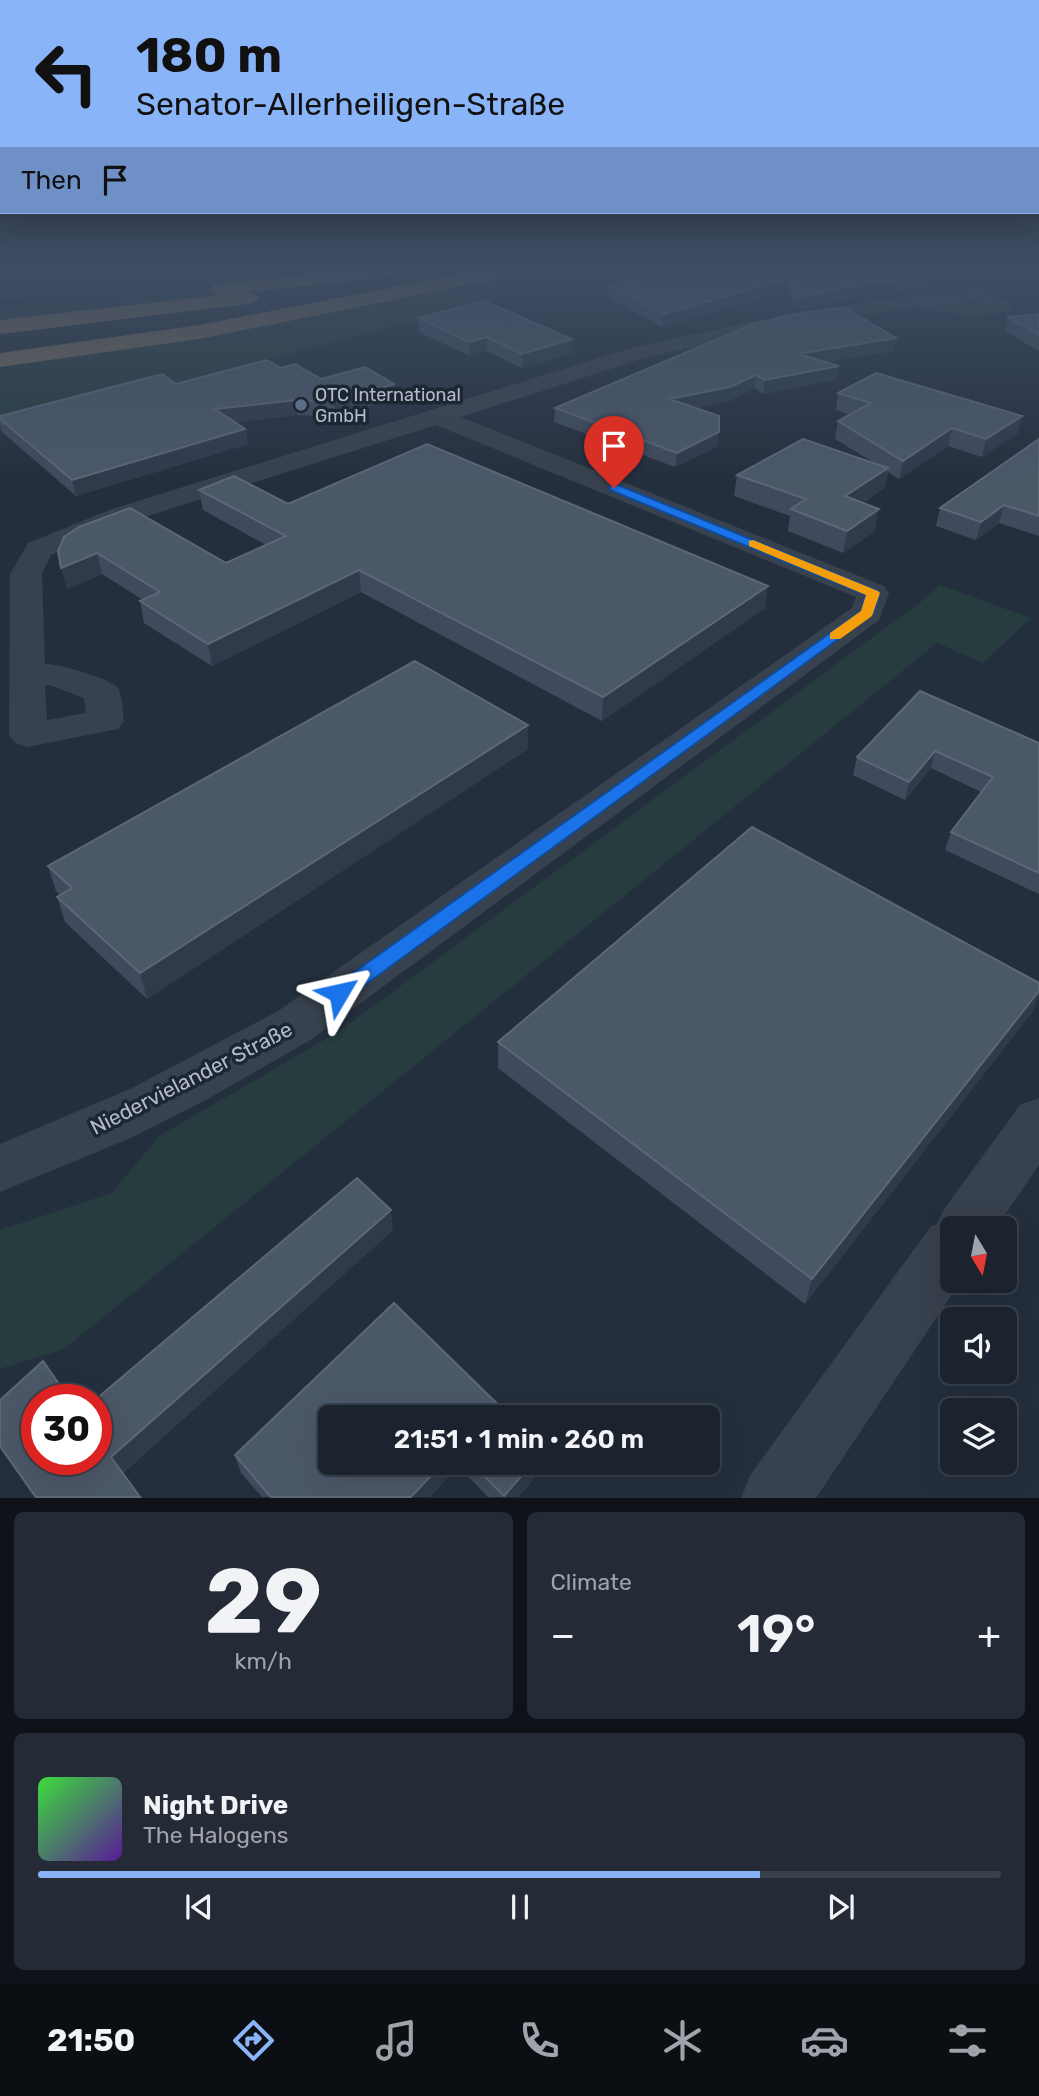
<!DOCTYPE html>
<meta charset="utf-8">
<style>
body{margin:0;font-family:Rubik,sans-serif;background:#242b36;color:#f1f3f6;height:100vh;display:flex;flex-direction:column;font-size:26px;white-space:nowrap}
*{box-sizing:border-box;margin:0}
p{font-size:23px;color:#a0a4aa}
.icon{flex:none;width:38px;height:38px;fill:none;stroke:currentColor;stroke-width:2;stroke-linecap:round;stroke-linejoin:round}
.map{position:relative;height:1498px;overflow:hidden}
.details{display:flex;flex-direction:column;gap:14px;padding:14px;background:#0f1319;flex:1}
.details>*{flex:none}
.hud{position:absolute;left:0px;top:0px;width:1040px;height:214px;box-shadow:0 7px 28px #0002,0 0 0 2px #39404a;background:#8ab4f8;color:#111;overflow:hidden}
.needle{width:46px;rotate:170deg}
.buttons{position:absolute;left:940px;top:1216px;display:grid;gap:14px}
.buttons a{display:grid;place-items:center;width:77px;height:77px;border-radius:10px;background:#1b232e;box-shadow:0 7px 28px #0002,0 0 0 2px #39404a;font-size:35px}
.speed{position:absolute;left:21px;top:1384px;display:flex;gap:14px;font-size:35px;font-weight:700;text-align:center}
.speed>*{display:grid;place-content:center;width:91px;height:91px;border-radius:50%;background:#1b232e;box-shadow:0 7px 28px #0002,0 0 0 2px #39404a;line-height:1}
.speed .limit{border:10px solid #d22;background:#fff;color:#111}
.pin{position:absolute;display:grid;place-items:center;width:60px;height:60px;color:#fff;margin:-72px -30px;border-radius:50% 50% 50% 0;rotate:-45deg;box-shadow:0 0 7px #0007}
.pin .icon{rotate:45deg}
.me{position:absolute;width:77px;margin:-38px;rotate:54deg;stroke-linejoin:round;filter:drop-shadow(0 0 5px #0008)}
.turn{display:flex;align-items:center;gap:24px;height:147px;padding:0 21px;font-size:32px}
.turn .icon{width:91px;height:91px;stroke-width:2.5}
.turn b{display:block;font-size:49px;line-height:60px}
.then{display:flex;align-items:center;height:66px;padding:0 21px;background:#0003;gap:14px;font-size:26px}
.big{font-size:52px;font-weight:600;line-height:1.1}
.details .card{flex:1;display:flex;flex-direction:column;justify-content:center;gap:10px;min-width:0;padding:0 24px;border-radius:10px;background:#242b36}
.details .dial{align-items:center;gap:0}
.dial b{font-size:91px;line-height:1}
.song{display:flex;align-items:center;gap:21px}
.cover{width:84px;height:84px;border-radius:10px;background:linear-gradient(135deg,hsl(120 70% 55%),hsl(270 70% 35%))}
.played{height:7px;border-radius:4px;background:linear-gradient(90deg,#8ab4f8 75%,#39404a 75%)}
.keys{display:flex;justify-content:space-around;direction:ltr}
.heat{display:flex;justify-content:space-between;align-items:center;font-size:38px;direction:ltr}
.details .tiles{flex:1;display:grid;gap:14px;grid-template-columns:1fr 1fr}
.card:last-child{grid-column:span 2}
.trip{position:absolute;left:318px;top:1405px;width:402px;height:70px;border-radius:10px;background:#1b232e;box-shadow:0 7px 28px #0002,0 0 0 2px #39404a;font-weight:600;line-height:70px;text-align:center}
.tabs{display:flex;height:112px;justify-content:space-around;align-items:center;background:#0b0e12;color:#a0a4aa}
.tabs .icon{width:49px;height:49px}
.tabs .on{color:#8ab4f8}
.tabs b{font-size:32px;color:#f1f3f6}
.map>svg:first-child{display:block}
.green{fill:#263c3f}
.lines{fill:none;stroke-linecap:round;stroke-linejoin:round}
.stream{stroke:#17263c;stroke-width:5}
.minor{fill:#38414e;fill-rule:evenodd}
.highway{fill:#746855;fill-rule:evenodd}
.wall{fill:#3f4b5c}
.shaded-wall{fill:#2f3b4b}
.building{fill:#4b5868;stroke:#5c6777;stroke-width:2}
.route{fill:#1a73e8;stroke:#114b97;stroke-width:2}
.slow{fill:#f59e0b}
.service-dot{fill:#5c6f8a;stroke:#1d2633;stroke-width:2.5}
.labels{text-anchor:middle;dominant-baseline:central;stroke-width:7;stroke-linejoin:round;paint-order:stroke}
.far-poi-label{font-size:18px;fill:#b4bcc9;stroke:#1d2633;text-anchor:start}
.street-label{font-size:21px;fill:#b4bcc9;stroke:#1d2633}
</style>
<div class="map">
<svg width="1039" height="1498" viewBox="0 0 1039 1498">
<rect width="100%" height="100%" fill="#242f3e"/>
<path class="green" d="M0 271H350L158 290 0 300Z
M539 271H620L554 284 0 431V364Z
M250 292 54 316 0 319V308Z
M940 585 1031 618 983 663 937 643 64 1349 0 1369V1230L112 1193 159 1136 338 1032 923 600Z"/>
<g class="lines">
<path class="stream" d="M0 280 121 278 245 271"/>
<path class="minor" d="M978 288 1008 303 1012 307 1008 311 974 316 915 308 800 323 645 358 461 417 884 586 889 593 879 620 312 1039 206 1100 133 1137 0 1192V1144L132 1088 278 1011 852 608 856 597 436 425 132 521 51 555 42 574 45 664C57 663 111 679 118 688 123 697 122 711 124 721L118 729 28 747 15 743 9 735 10 574 28 543 112 509 631 348 800 311ZM974 300 979 303 960 302ZM49 685 84 698 86 713 47 720 45 686Z
M1039 1098V1165L996 1228H952V1281H961L816 1498H741L751 1474 931 1226 937 1224 944 1209 1020 1105Z"/>
<path class="highway" d="M331 271H397L387 277 249 292 255 294 258 298 255 302 248 304 0 334V320L220 295 213 293 210 289 213 285Z
M476 271H516L506 277 199 339 0 367V353L199 325Z"/>
</g>
<path class="wall" d="M677 271H968L966 282 821 303 820 306 795 309 788 290 662 327 609 298V285L679 272Z
M1039 314V351L1005 331 1008 317Z
M418 318 572 339V353L522 368 487 351 470 356 419 332Z
M896 338 893 351 825 362 839 366 837 379 763 394 755 388 729 401 694 408 718 446 675 467 554 422 555 408Z
M281 368 395 398 335 417 298 415 235 422 245 429 248 444 76 496 2 432 0 425V416L176 384Z
M838 393 1022 416 1018 433 982 457 948 446 899 479 888 472 884 488 863 503 875 531 843 553 788 531 790 516 734 496 737 475 873 462 835 439 838 421 850 415 836 410Z
M1039 439V536L999 523 976 540 936 526 940 508Z
M199 490 288 504 765 608 602 721 361 592 212 666 144 623 140 601 143 600 102 574 67 589 64 537 226 563 266 545 203 510Z
M1039 743V894L945 850 951 832 981 792 931 768 905 800 853 775 857 757Z
M528 749 147 999 65 922 57 897 60 895 56 891 48 866Z
M1033 1011 805 1304 498 1068V1042Z
M393 1230 123 1473 140 1497H34L0 1448V1400L37 1460Z
M235 1455 331 1463H544V1467L518 1497H488L458 1466 430 1497H262L241 1473Z"/>
<path class="shaded-wall" d="M960 271H968L966 282 821 303 820 306 795 309 796 297 818 291Z
M790 278 788 290 662 327 663 314Z
M487 337V351L470 356 469 342Z
M896 338 893 351 796 367 798 354Z
M572 339V353L522 368V354Z
M839 366 837 379 763 394 765 380Z
M756 375 755 388 729 401 668 413 669 399Z
M394 384 395 398 335 417 334 402Z
M297 400 298 415 217 424 215 409Z
M1022 416 1018 433 982 457 986 439Z
M952 428 948 446 899 479 903 461Z
M245 429 248 444 76 496 72 480Z
M719 432 718 446 675 467 677 453Z
M888 468 884 488 842 517 845 496Z
M1004 505 999 523 976 540 981 522Z
M879 509 875 531 843 553 847 531Z
M97 553 102 574 67 589 61 568Z
M359 570 361 592 212 666 208 644Z
M768 586 765 608 602 721 603 697Z
M528 725V749L147 999 140 973Z
M935 751 931 768 905 800 909 782Z
M1039 991V997L1033 1011 805 1304 812 1279Z
M391 1210 393 1230 120 1475 111 1457Z
M443 1463H458V1466L430 1497H411Z
M533 1463H544V1467L518 1497H504Z"/>
<path class="building" d="M686 271H960L818 291 822 293 796 297 790 278 663 314 609 285Z
M484 301 572 339 522 354 487 337 469 342 418 318Z
M845 308 896 338 798 354 839 366 765 380 756 375 730 387 669 399 719 416V432L677 453 555 408 753 324 802 313Z
M1039 314V335L1008 317Z
M267 360 281 368 295 364 321 379 365 367 394 384 334 402 297 400 215 409 245 429 72 480 0 419V416L162 374 176 384Z
M876 373 1022 416 986 439 952 428 903 461 838 421 871 403 838 393Z
M803 439 888 468 845 496 879 509 847 531 791 509 806 499 737 475Z
M1039 439V516L1004 505 981 522 940 508Z
M427 444 768 586 603 697 359 570 208 644 140 601 160 592 97 553 61 568 58 551 64 537 79 527 130 508 226 563 286 536 199 490 234 476 288 504Z
M415 661 528 725 140 973 57 897 72 888 48 866Z
M920 691 1039 743V873L951 832 993 777 935 751 909 782 857 757Z
M752 827 1039 983V991L812 1279 498 1042Z
M357 1178 391 1210 111 1457 140 1497H36L0 1446V1400L43 1361 70 1400H37V1460H96V1400H95Z
M394 1303 512 1418H331V1463H443L411 1497H271L235 1455Z
M471 1463H533L504 1496Z"/>
<linearGradient id="sky" x2="0" y2="1"><stop stop-color="#141a22"/><stop offset="0.56" stop-color="#3f4d63"/><stop offset="1" stop-color="#3f4d63" stop-opacity="0"/></linearGradient>
<rect width="1039" height="481" fill="url(#sky)"/>
<path class="route" d="M610 485H618L878 591 880 593 874 613 346 999 339 1001 332 999 329 993 332 988 861 611 866 595 610 490Z"/>
<path class="slow" d="M753 540 878 591 880 593 872 616 840 639H830V633L861 611 866 595 749 546V541Z"/>
<circle class="service-dot" cx="301" cy="405" r="7"/>
<g class="labels">
<g class="far-poi-label">
<text x="315" y="395">OTC International<tspan x="315" dy="21">GmbH</tspan></text>
</g>
<g class="street-label">
<text transform="translate(191 1078) rotate(-27)">Niedervielander Straße</text>
</g>
</g>
</svg>
<div class="buttons">
<a><svg class="needle" viewBox="-14 -14 28 28"><path d="M0-13l5 13h-10z" fill="#e53935"/><path d="M0 13l5-13h-10z" fill="#a0a4aa"/></svg></a>
<a><svg class="icon" aria-label="sound" viewBox="0 0 24 24"><path d="M4 9h4l5-4v14l-5-4H4zM17 9q2 3 0 6"/></svg></a>
<a><svg class="icon" aria-label="layers" viewBox="0 0 24 24"><path d="M12 4l9 5-9 5-9-5zM3 14l9 5 9-5"/></svg></a>
</div>
<div class="speed"><div class="limit">30</div></div>
<div class="pin" style="left:614px;top:488px;background:#d93025"><svg class="icon" aria-label="arrive" viewBox="0 0 24 24"><path d="M6 21V4h12l-3 4 3 4H6"/></svg></div>
<svg class="me" style="left:339px;top:993px" viewBox="-20 -20 40 40"><path d="M0-17L14 15 0 8-14 15z" fill="#1a73e8" stroke="#fff" stroke-width="4"/></svg>
<div class="trip">21:51 · 1 min · 260 m</div>
<div class="hud">
<div class="turn"><svg class="icon" aria-label="left" viewBox="0 0 24 24"><path d="M17 20v-9H6M10 6l-5 5 5 5"/></svg><div><b>180 m</b>Senator-Allerheiligen-Straße</div></div>
<div class="then">Then<svg class="icon" aria-label="arrive" viewBox="0 0 24 24"><path d="M6 21V4h12l-3 4 3 4H6"/></svg></div>
</div>
</div>
<section class="details">
<div class="tiles">
<div class="card dial"><b>29</b><p>km/h</p></div>
<div class="card"><p>Climate</p>
<div class="heat"><a>−</a><b class="big">19°</b><a>+</a></div>
</div>
<div class="card">
<div class="song"><i class="cover"></i><div><b>Night Drive</b><p>The Halogens</p></div></div>
<div class="played"></div>
<div class="keys"><svg class="icon" aria-label="previous" viewBox="0 0 24 24"><path d="M18 5L8 12l10 7zM5 5v14"/></svg><svg class="icon" aria-label="pause" viewBox="0 0 24 24"><path d="M8 5v14M16 5v14"/></svg><svg class="icon" aria-label="next" viewBox="0 0 24 24"><path d="M6 5l10 7-10 7zM19 5v14"/></svg></div>
</div>
</div>
</section>
<nav class="tabs">
<b>21:50</b>
<svg class="icon on" aria-label="directions" viewBox="0 0 24 24"><path d="M12 3l9 9-9 9-9-9zM9 14v-3h6M13 9l2 2-2 2"/></svg>
<svg class="icon" aria-label="music" viewBox="0 0 24 24"><path d="M9 18V5l10-2v13"/><circle cx="6" cy="18" r="3"/><circle cx="16" cy="16" r="3"/></svg>
<svg class="icon" aria-label="phone" viewBox="0 0 24 24"><path d="M5 4h4l2 5-3 2q2 4 5 5l2-3 5 2v4C11 20 4 13 5 4z"/></svg>
<svg class="icon" aria-label="climate" viewBox="0 0 24 24"><path d="M12 3v18M4 7l16 10M4 17L20 7"/></svg>
<svg class="icon" aria-label="car" viewBox="0 0 24 24"><path d="M5 17H2v-5l4-1 3-4h7l3 4 3 1v5h-3M9 17h6M6 11h13"/><circle cx="7" cy="17" r="2"/><circle cx="17" cy="17" r="2"/></svg>
<svg class="icon" aria-label="filters" viewBox="0 0 24 24"><path d="M4 7h16M4 17h16"/><circle cx="9" cy="7" r="2"/><circle cx="15" cy="17" r="2"/></svg>
</nav>
